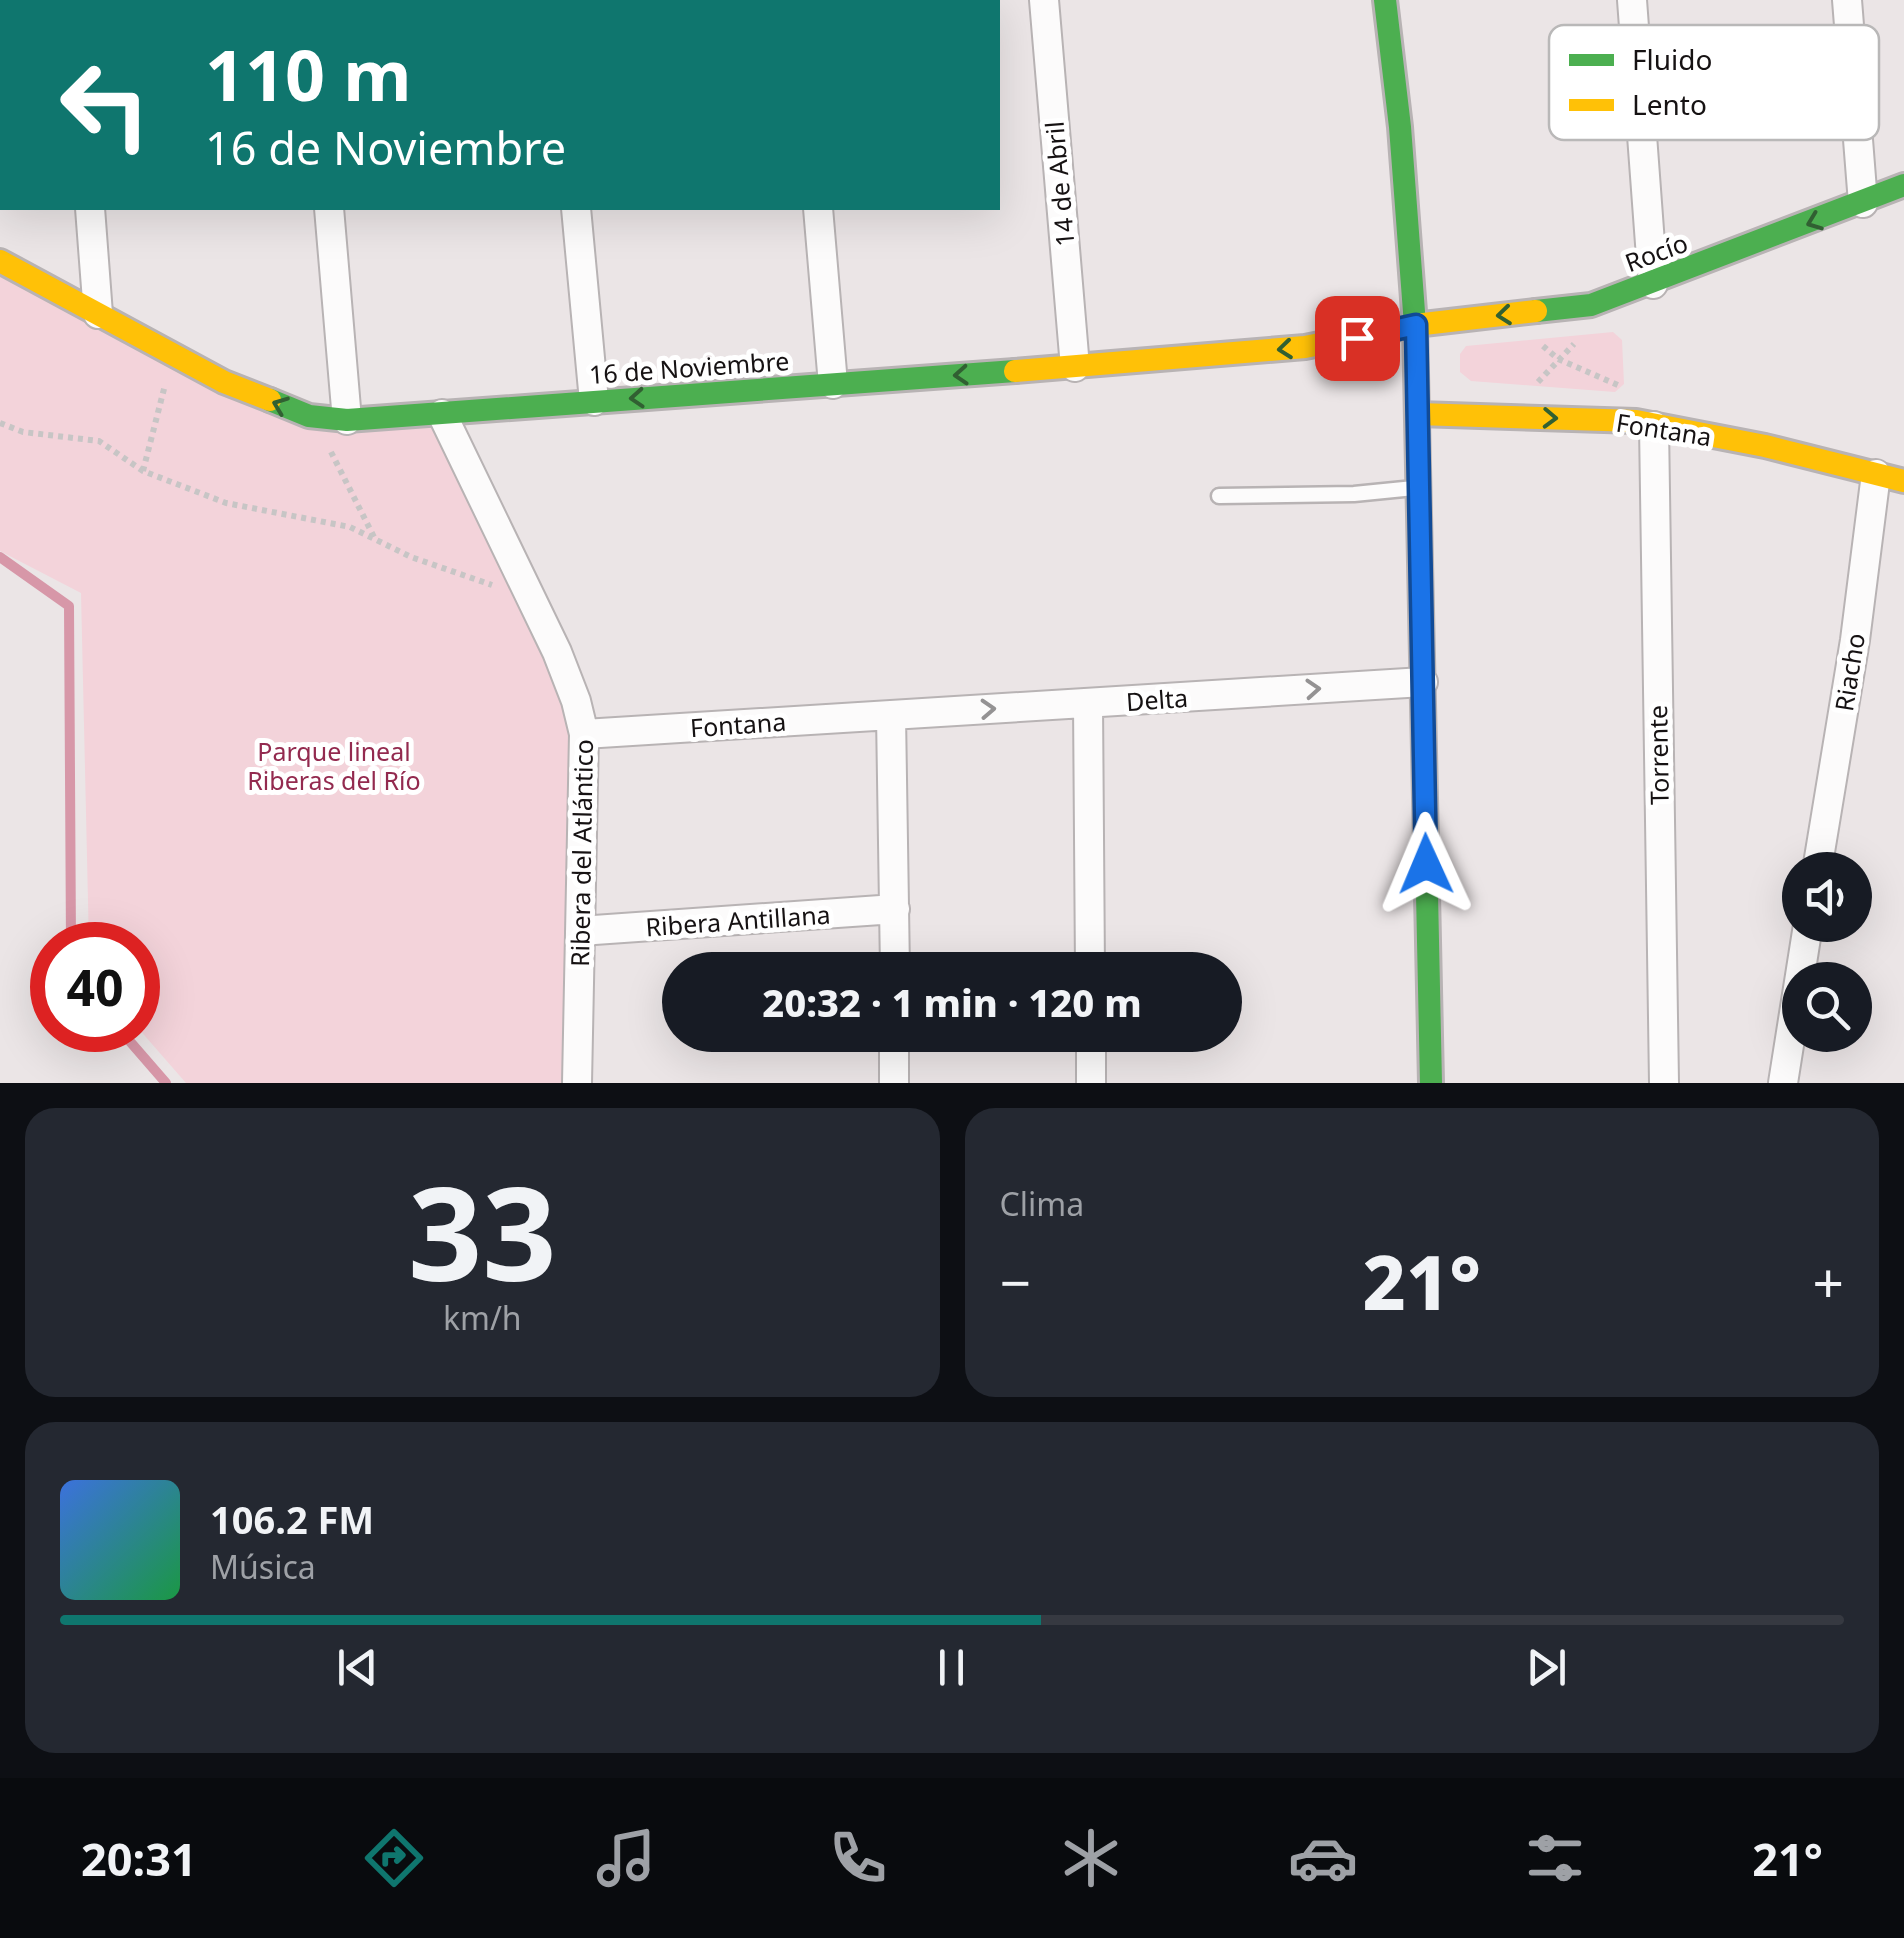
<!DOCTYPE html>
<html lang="es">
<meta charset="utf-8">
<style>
body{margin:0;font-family:"Noto Sans",sans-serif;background:#242831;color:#f1f3f6;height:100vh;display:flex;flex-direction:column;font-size:38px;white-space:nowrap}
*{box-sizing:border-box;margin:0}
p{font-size:32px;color:#9ea1a6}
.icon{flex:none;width:55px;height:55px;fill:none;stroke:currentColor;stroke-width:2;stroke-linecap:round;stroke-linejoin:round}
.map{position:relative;height:1083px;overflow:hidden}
.panel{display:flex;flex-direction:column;gap:25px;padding:25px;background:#0d0f14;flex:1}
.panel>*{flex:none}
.top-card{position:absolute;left:0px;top:0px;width:1000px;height:210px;box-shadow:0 10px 40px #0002;background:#0f766e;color:#fff;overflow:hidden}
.fabs{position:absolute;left:1782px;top:852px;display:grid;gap:20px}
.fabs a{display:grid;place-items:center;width:90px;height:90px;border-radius:50%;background:#171b24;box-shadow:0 10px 40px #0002;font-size:50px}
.speed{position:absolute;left:30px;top:922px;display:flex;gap:20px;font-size:50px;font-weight:700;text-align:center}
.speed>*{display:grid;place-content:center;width:130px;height:130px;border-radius:50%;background:#171b24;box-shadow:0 10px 40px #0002;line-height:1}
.speed .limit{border:15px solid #d22;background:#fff;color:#111}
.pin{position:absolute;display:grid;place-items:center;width:85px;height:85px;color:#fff;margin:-42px;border-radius:20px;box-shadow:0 5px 15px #0006}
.me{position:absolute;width:110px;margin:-55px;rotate:359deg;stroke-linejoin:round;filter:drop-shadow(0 0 8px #0008)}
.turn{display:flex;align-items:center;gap:35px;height:210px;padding:0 40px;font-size:45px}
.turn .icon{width:130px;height:130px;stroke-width:2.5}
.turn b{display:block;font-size:70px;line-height:85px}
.big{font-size:75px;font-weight:800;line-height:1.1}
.panel .widget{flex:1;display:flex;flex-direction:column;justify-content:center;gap:15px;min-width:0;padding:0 35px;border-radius:30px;background:#242831}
.panel .dial{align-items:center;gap:0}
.dial b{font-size:130px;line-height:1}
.song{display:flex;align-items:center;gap:30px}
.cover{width:120px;height:120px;border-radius:15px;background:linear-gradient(135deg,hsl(220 70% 55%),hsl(140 70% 35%))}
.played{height:10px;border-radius:5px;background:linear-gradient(90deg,#0f766e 55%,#363941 55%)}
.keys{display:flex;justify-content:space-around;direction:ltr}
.heat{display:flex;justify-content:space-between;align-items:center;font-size:55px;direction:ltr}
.panel .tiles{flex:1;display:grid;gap:25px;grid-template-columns:1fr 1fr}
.widget:last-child{grid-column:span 2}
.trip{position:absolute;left:662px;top:952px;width:580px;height:100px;border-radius:50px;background:#171b24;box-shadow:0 10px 40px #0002;font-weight:800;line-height:100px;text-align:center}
.dock{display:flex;height:160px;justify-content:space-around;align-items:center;background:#090b0e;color:#9ea1a6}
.dock .icon{width:70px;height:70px}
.dock .selected{color:#0f766e}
.dock b{font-size:45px;color:#f1f3f6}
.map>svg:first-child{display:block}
.green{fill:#f3d3da}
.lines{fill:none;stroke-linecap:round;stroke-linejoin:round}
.stream{stroke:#d797a8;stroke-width:10}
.lane-casing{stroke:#b8b3b4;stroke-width:19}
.street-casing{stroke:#b8b3b4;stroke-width:32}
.fast-casing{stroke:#b8b3b4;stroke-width:28}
.slow-casing{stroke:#b8b3b4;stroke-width:28}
.path{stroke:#c7c5c5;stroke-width:6;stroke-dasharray:5 5;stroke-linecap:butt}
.lane{stroke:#fcfbfb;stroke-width:14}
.street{stroke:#fcfbfb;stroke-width:28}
.fast{stroke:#4caf50;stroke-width:22}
.slow{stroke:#ffc107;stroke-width:22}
.oneway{stroke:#316032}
.oneway2{stroke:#949293}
.route-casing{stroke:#114b97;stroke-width:25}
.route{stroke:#1a73e8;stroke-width:18}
.labels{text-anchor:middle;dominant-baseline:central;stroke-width:10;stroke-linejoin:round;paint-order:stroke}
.street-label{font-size:25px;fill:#161213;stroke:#fff}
.park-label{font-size:25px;fill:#932a4f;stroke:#fff}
.key{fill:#fff;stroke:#b9b8b8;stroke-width:2.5}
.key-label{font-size:28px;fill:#161213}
</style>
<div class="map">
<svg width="1904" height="1083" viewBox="0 0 1904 1083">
<rect width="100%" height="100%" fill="#ebe5e6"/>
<path class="green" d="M0 261 279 406 442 414 576 701 581 1083H186L138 1028V945H89L81 593 0 551Z
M1613 332 1622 340 1624 384 1615 392 1471 381 1460 372V354L1466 346Z"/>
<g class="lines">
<path class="stream" d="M0 557 69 606 71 945
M120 1030 166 1083"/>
<defs>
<path id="lane" d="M1219 496 1354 494 1414 488"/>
<path id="street" d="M75 0V2
M312 0V2
M556 0V2
M799 0 800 2
M1044 0 1075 367
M1632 0 1653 284
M1847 0 1863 203
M90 208 98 314
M329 208 347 420
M576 208 594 401
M818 208 833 384
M442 414 557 652 576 701 584 734 577 1083
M1654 426 1664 1083
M1088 703 1090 970
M891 715 895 970
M584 734 1423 682
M1817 870 1855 640 1876 474
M580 931 895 909
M1091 1035V1083
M894 1083V1035
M1783 1083 1808 925"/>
<path id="fast" d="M1385 0 1400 127 1415 325 1431 1083
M1536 311 1591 305 1904 185
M270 400 309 416 347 420 1015 371"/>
<path id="slow" d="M0 261 224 382 270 400
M1015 371 1305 347 1415 325 1536 311
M1418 414 1636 421 1765 446 1904 481"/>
</defs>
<use href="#lane" class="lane-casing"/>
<use href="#street" class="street-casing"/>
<use href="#fast" class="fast-casing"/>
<use href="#slow" class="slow-casing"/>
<path class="path" d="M1543 346 1558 359 1620 386
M1538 382 1574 344
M0 423 23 432 99 441 143 471 226 503 350 527 411 557 492 585
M331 452 375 539
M143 471 165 385"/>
<use href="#lane" class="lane"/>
<use href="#street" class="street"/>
<use href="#fast" class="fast"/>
<use href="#slow" class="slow"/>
</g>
<defs><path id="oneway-chevron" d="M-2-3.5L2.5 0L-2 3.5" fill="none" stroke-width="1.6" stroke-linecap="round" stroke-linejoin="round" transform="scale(2.5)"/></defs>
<g class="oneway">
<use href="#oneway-chevron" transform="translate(1814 222) rotate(159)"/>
<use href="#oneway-chevron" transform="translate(1504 315) rotate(174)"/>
<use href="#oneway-chevron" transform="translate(1285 349) rotate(174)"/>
<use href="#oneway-chevron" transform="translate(961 375) rotate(176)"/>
<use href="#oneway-chevron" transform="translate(637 398) rotate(176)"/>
<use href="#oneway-chevron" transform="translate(280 405) rotate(-159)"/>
<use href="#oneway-chevron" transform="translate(1550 418) rotate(2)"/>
</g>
<g class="oneway2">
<use href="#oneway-chevron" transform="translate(1313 689) rotate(-4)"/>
<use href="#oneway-chevron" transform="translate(988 709) rotate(-3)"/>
</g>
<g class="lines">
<defs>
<path id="route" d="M1357 338 1416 325 1426 864"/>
</defs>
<use href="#route" class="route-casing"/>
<use href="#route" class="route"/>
</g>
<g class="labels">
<g class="street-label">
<text transform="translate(1059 184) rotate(-95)">14 de Abril</text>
<text transform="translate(1656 252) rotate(-20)">Rocío</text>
<text transform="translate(689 367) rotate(-4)">16 de Noviembre</text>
<text transform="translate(1664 429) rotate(9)">Fontana</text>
<text transform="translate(1849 672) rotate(-81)">Riacho</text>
<text transform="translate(1157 699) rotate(-4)">Delta</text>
<text transform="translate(738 724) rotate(-4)">Fontana</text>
<text transform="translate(1658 755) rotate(-91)">Torrente</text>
<text transform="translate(581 853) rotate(-89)">Ribera del Atlántico</text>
<text transform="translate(738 920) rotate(-4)">Ribera Antillana</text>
</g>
<g class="park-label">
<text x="334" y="751">Parque lineal<tspan x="334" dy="29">Riberas del Río</tspan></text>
</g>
</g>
<rect x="1549" y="25" width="330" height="115" rx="15" class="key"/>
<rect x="1569" y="54" width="45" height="12" fill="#4caf50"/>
<rect x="1569" y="99" width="45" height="12" fill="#ffc107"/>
<g class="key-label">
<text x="1632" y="70">Fluido</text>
<text x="1632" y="115">Lento</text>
</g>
</svg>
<div class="fabs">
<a><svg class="icon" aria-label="sound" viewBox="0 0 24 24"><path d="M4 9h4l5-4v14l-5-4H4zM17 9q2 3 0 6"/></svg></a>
<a><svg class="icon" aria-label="search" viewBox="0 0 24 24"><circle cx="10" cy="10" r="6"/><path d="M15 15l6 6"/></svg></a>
</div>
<div class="speed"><div class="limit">40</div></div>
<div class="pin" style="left:1357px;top:338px;background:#d93025"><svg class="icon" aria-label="arrive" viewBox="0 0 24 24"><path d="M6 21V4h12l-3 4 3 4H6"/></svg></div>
<svg class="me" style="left:1426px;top:864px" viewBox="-20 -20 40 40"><path d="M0-17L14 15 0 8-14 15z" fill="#1a73e8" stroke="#fff" stroke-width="4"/></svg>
<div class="trip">20:32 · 1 min · 120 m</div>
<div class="top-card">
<div class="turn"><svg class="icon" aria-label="left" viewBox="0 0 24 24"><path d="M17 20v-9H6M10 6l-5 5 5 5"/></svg><div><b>110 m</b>16 de Noviembre</div></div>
</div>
</div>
<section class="panel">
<div class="tiles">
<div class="widget dial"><b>33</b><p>km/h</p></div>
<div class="widget"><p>Clima</p>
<div class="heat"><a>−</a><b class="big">21°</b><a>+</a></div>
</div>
<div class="widget">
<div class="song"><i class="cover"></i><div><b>106.2 FM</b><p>Música</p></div></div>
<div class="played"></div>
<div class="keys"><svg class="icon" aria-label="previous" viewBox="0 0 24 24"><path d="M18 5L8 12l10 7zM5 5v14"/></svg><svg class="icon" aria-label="pause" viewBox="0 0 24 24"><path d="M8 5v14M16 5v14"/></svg><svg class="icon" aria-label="next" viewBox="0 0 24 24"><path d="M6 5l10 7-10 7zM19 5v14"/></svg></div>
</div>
</div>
</section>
<nav class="dock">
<b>20:31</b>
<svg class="icon selected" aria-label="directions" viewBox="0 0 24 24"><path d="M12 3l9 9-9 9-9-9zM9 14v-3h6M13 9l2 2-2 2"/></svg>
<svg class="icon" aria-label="music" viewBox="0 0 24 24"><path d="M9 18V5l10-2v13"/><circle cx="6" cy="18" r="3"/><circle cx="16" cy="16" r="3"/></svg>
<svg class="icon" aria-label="phone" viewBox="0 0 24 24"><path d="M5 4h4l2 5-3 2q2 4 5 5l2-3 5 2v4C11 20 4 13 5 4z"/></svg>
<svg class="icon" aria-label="climate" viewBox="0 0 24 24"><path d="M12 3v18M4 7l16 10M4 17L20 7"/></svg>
<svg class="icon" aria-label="car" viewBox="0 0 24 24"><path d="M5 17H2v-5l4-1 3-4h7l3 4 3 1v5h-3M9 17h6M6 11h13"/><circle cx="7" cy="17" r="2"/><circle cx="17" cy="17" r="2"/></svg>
<svg class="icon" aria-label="filters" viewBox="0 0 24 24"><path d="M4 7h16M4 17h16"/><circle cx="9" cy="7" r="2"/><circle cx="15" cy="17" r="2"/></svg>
<b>21°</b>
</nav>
